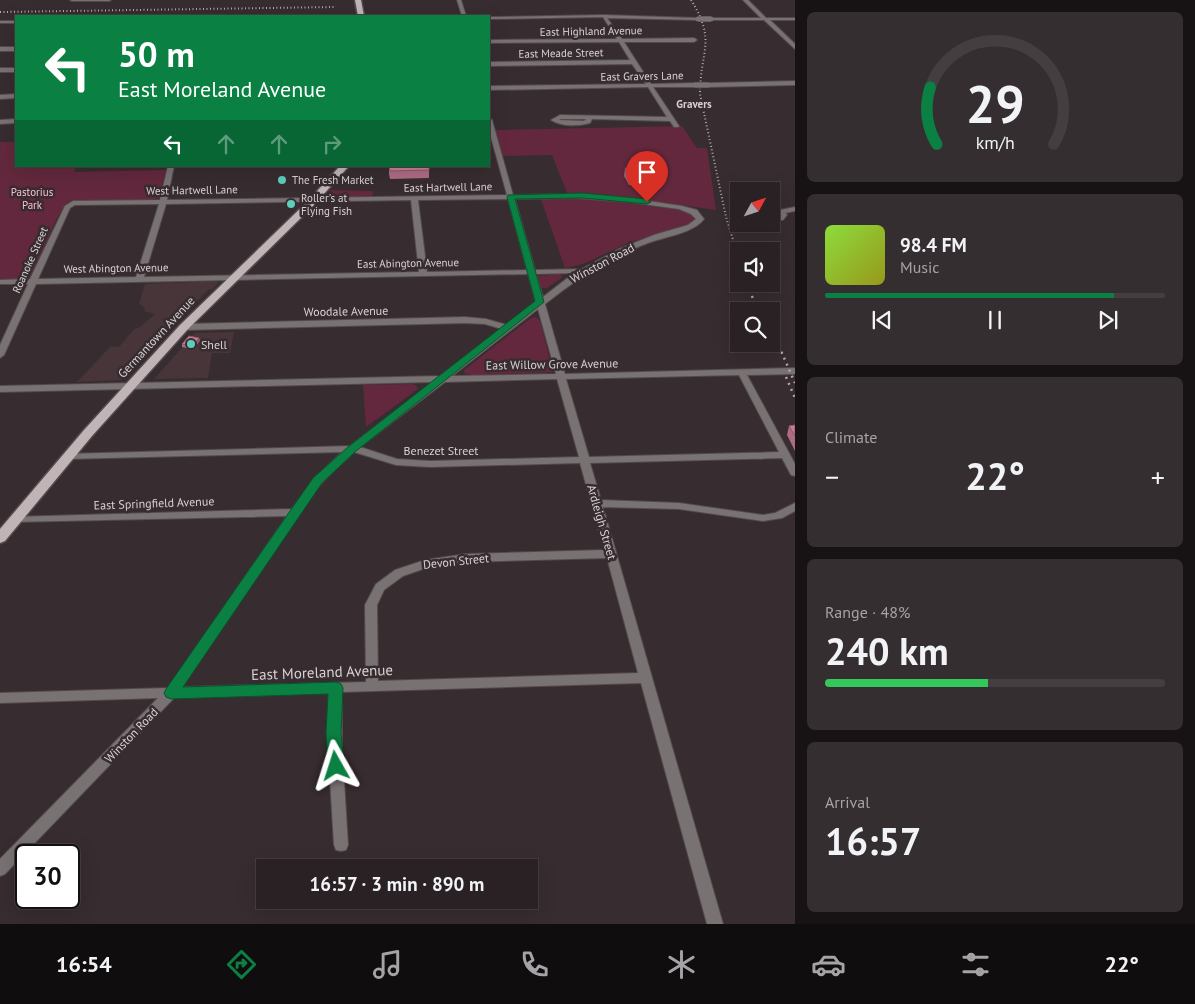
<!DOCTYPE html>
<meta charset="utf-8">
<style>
body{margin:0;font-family:"PT Sans",sans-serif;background:#352e30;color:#f1f3f6;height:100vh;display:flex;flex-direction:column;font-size:19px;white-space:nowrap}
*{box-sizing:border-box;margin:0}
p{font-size:16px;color:#a5a3a6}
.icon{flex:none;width:28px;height:28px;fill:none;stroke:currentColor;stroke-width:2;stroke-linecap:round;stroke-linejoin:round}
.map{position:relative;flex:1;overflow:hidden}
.details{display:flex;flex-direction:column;gap:12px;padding:12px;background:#171213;width:400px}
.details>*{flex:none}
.guide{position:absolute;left:15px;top:15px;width:475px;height:152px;border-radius:0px;box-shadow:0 5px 20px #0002,0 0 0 1px #453e41;background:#0b8043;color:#fff;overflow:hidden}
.needle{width:32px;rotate:50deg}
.controls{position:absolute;left:730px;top:182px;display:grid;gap:10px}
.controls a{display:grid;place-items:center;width:50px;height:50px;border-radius:0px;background:#292123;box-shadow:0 5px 20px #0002,0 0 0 1px #453e41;font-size:25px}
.speed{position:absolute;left:15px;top:844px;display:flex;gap:10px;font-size:25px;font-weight:700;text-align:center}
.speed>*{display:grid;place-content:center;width:65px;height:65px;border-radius:50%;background:#292123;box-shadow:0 5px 20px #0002,0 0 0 1px #453e41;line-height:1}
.speed .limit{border:2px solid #111;border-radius:8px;background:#fff;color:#111}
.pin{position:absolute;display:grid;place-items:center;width:42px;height:42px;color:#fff;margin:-51px -21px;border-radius:50% 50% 50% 0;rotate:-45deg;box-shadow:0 0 5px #0007}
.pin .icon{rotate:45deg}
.me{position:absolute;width:55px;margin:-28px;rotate:354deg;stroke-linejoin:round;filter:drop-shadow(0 0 4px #0008)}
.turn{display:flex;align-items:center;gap:18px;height:105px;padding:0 20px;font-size:22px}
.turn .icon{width:65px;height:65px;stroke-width:2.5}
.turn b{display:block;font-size:35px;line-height:42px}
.lanes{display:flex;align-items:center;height:48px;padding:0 20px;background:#0003;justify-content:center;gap:25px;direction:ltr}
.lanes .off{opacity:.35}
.big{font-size:38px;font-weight:700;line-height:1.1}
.details .tile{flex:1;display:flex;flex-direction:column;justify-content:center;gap:8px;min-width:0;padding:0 18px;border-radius:8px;background:#352e30}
.details .dial{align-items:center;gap:0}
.dial svg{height:130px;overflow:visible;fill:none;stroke:#453e41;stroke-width:7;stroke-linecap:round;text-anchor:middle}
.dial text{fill:#f1f3f6;stroke:none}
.song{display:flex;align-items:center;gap:15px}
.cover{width:60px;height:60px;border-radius:8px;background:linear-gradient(135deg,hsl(90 70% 55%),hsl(60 70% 35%))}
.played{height:5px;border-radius:2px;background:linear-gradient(90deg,#0b8043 85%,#453e41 85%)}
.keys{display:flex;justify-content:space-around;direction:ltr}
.heat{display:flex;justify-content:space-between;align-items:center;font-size:28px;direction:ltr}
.charge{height:8px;border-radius:4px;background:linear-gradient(90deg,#34c759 48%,#453e41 0)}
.trip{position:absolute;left:256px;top:859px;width:282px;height:50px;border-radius:0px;background:#292123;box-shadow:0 5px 20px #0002,0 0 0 1px #453e41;font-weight:700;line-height:50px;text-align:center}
.menu{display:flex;height:80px;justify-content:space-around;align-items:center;background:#100d0e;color:#a5a3a6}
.menu .icon{width:35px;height:35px}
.menu .active{color:#0b8043}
.menu b{font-size:22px;color:#f1f3f6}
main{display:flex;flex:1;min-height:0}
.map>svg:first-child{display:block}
.built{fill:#47353a}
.green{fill:#63283d}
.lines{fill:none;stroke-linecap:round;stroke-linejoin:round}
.minor-casing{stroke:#544a4d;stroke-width:2}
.primary-casing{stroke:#544a4d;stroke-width:3}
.minor{fill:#787273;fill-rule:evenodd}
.primary{fill:#c0b4b7;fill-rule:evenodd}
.rail-far1{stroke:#b3abad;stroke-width:2;stroke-dasharray:1 2.5;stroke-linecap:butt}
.rail{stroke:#b3abad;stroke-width:2.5;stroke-dasharray:2 4.5;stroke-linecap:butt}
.minor-bridge-casing{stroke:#544a4d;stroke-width:6;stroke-linecap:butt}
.minor-bridge{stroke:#787273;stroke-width:5}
.wall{fill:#ad6c80}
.shaded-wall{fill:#8d5868}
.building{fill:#c97e95;stroke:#8d5868}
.route{fill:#0b8043;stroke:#07532c}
.poi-dot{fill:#5cceba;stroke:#372c2f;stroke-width:2}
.labels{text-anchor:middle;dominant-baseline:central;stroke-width:5;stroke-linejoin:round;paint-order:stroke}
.far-street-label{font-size:11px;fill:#d9d2d4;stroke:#372c2f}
.far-neighbourhood-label{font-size:11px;font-weight:bold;fill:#dccdd1;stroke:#372c2f}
.far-poi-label{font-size:11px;fill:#d9d2d4;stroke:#372c2f;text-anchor:start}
.far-park-label{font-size:11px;fill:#febed0;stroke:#372c2f}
.street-label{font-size:12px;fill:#d9d2d4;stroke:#372c2f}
.poi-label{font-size:12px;fill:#d9d2d4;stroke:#372c2f;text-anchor:start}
.near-street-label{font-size:15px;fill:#d9d2d4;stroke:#372c2f}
</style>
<main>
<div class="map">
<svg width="795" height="924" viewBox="0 0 795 924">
<rect width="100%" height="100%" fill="#372c2f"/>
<path class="built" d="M217 281 218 283 213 289 208 290 121 380 77 382 111 346 119 347 134 329 140 327 155 314 144 311 145 308 139 304 145 284Z
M234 332 230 353H212L208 378 154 379 195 333Z"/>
<path class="green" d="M682 126 697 148H707L716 210 624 197 567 193 552 155 503 156 495 130Z
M0 142H16V166H76L74 172 166 170 159 198 151 200 76 202 66 204 57 218 30 278 0 280Z
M331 190 373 191 372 198H326L325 197Z
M586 198 681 210 690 213 694 219 690 223 628 243 583 264 565 268 541 199Z
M559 274 563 277 547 288H541L538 276Z
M536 317 540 321 553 372 473 375 464 373V370L531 318Z
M411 384 416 385 418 389 366 427 363 385Z"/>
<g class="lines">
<defs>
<path id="minor" d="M70 0H111L109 1H72Z
M457 0H461L466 16H462Z
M743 0H748L766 18H795V20H770L795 44V49L764 20H711L709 19 711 18H761Z
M604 15 698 18 700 19 698 20 607 18 622 39 694 38 697 40 694 42H624L651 84 695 83 698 85 695 87H653L679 126 678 127H674L670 121 592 119 590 123C578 126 562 127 551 120L560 115 667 117 648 87 489 90V86L646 84 632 64 489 66V62L630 60 619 42 489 43V40L617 39 603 17 489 19V17ZM561 119H586L584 121 559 120Z
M0 21H16V23H0Z
M0 47H16V51H0Z
M0 68H16V72H0Z
M795 81V85L708 87 705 85 708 83Z
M16 94V98L0 99V95Z
M489 118 492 120 513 195 575 194 628 198 682 206 697 210 704 219C694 233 664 237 648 243 608 258 578 278 545 304L565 374 795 368V374L747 375 795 464V476L791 475 782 458 590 463 601 500 679 503 763 515 775 513 795 503V511L782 518 763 521 679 509 603 507 723 924H707L641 683 342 692V747L348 845 346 850 341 851 336 850 334 845 328 747 329 693 174 698 5 874 0 876V859L158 698 0 703V693L168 688 287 516 14 522 9 519 10 517 292 509C307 487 323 469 342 452L68 459 64 458 63 456 64 454 350 446 433 382 0 392V386L440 376 502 329 485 324 465 323 184 330 180 327 184 324 465 317 486 319 507 325 536 303 528 274 36 284 4 355 0 358V345L28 284H0V280L30 279 65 206 73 201 160 200 168 166H174L167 200 507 195 489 130ZM575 198 628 202 679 209 691 214 696 219 688 225 654 235 619 249 582 269 535 270 515 199ZM508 199 527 270 427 272 418 200ZM411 200 419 272 144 277 166 204ZM159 204 136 277 38 279 70 208 75 205ZM574 273 543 297 536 274ZM538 309 556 374 452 376ZM739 375 779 452 589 457 566 379ZM557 379 579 457 430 461 397 459 360 447 445 382ZM354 452 396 465 430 467 580 463 604 550 466 554 425 560 395 570 376 584 365 605 366 682 182 687 314 492 331 473ZM607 558 638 673 378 681 377 605 384 590 403 576 426 568 466 562Z
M16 119V123L0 124V120Z
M795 207V211L785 213 787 215 783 220H771V216L779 215 771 212V208L780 210Z"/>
<path id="primary" d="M355 0H361L364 16H358Z
M340 166H349L313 206 188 329 92 436 5 541 0 543V529L84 430 180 325 307 202Z"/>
</defs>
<use href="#minor" class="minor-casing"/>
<use href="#primary" class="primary-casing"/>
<use href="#minor" class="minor"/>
<use href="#primary" class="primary"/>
<path class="rail-far1" d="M691 0C717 41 700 51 700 94L726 217 735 246
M0 12 335 7"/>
<path class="rail" d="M734 245 739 260
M747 284 758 311
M771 328 795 383
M786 377 795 398"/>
<defs>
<path id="minor-bridge" d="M698 19H711
M695 85H708"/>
</defs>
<use href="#minor-bridge" class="minor-bridge-casing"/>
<use href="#minor-bridge" class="minor-bridge"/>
</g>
<path class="wall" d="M389 166 429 170V178L390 179 389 174Z
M625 168 639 177 638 185H629L624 176Z
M199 338 200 341 192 349 182 347V344Z
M795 425V451L787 435 789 426Z"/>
<path class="shaded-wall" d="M199 338 200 341 192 349V346Z"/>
<path class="building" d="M389 166H429V170L390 171Z
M625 168H635L639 177H630Z
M189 336 199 338 192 346 182 344Z
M795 425V436L789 426Z"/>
<path class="route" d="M583 193 647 199 651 202 647 204 583 198 515 199 544 302 356 451 322 483 183 687 336 682 341 684 343 688 341 733 344 766 341 771 336 773 331 771 328 766 326 733 328 694 171 699 166 697 164 693 166 689 313 478 348 447 535 301 507 197 508 195Z"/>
<g class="poi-dot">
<circle cx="282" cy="180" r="5"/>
<circle cx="291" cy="204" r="5"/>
<circle cx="191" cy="344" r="5"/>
</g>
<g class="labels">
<g class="far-street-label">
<text transform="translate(591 31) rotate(-1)">East Highland Avenue</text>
<text transform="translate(561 53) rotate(-1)">East Meade Street</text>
<text transform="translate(642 76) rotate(-1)">East Gravers Lane</text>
<text transform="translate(448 187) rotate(-1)">East Hartwell Lane</text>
<text transform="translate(192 190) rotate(-1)">West Hartwell Lane</text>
<text transform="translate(30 260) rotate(-66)">Roanoke Street</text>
<text transform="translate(408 263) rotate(-1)">East Abington Avenue</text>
<text transform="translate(116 268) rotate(-1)">West Abington Avenue</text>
</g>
<g class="far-neighbourhood-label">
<text x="694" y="104">Gravers</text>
</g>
<g class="far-poi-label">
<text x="292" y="180">The Fresh Market</text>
<text x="301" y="198">Roller's at<tspan x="301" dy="13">Flying Fish</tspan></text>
</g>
<g class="far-park-label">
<text x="32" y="192">Pastorius<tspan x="32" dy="13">Park</tspan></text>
</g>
<g class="street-label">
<text transform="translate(602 263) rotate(-28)">Winston Road</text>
<text transform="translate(346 311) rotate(-1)">Woodale Avenue</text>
<text transform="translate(156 337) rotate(-47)">Germantown Avenue</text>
<text transform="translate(552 364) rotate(-1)">East Willow Grove Avenue</text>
<text x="441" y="450">Benezet Street</text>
<text transform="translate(154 503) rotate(-2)">East Springfield Avenue</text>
<text transform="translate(602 522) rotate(74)">Ardleigh Street</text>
<text transform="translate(456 561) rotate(-6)">Devon Street</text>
<text transform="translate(131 735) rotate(-46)">Winston Road</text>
</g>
<g class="poi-label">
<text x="201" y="344">Shell</text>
</g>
<g class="near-street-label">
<text transform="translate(322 672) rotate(-2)">East Moreland Avenue</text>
</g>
</g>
</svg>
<div class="controls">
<a><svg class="needle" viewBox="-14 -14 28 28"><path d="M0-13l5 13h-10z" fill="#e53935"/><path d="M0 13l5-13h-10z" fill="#a5a3a6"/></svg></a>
<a><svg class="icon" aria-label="sound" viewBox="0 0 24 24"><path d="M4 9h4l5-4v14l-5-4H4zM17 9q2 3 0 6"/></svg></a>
<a><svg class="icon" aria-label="search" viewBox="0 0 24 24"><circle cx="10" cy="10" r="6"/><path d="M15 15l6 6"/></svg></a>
</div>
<div class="speed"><div class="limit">30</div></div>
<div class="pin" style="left:647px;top:202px;background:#d93025"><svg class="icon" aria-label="arrive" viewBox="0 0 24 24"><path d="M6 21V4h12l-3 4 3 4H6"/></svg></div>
<svg class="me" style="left:336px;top:766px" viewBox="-20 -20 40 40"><path d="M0-17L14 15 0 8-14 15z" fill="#0b8043" stroke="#fff" stroke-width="4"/></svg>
<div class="trip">16:57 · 3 min · 890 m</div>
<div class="guide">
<div class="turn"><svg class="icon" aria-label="left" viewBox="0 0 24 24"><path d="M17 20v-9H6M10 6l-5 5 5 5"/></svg><div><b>50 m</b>East Moreland Avenue</div></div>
<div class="lanes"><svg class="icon" aria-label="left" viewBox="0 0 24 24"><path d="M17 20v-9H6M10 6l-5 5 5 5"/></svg><svg class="icon off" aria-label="ahead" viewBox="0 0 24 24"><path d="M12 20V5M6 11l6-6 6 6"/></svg><svg class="icon off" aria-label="ahead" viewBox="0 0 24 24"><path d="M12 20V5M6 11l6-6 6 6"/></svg><svg class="icon off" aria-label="right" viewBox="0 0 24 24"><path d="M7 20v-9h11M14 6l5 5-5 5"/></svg></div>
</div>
</div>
<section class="details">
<div class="tile dial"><svg viewBox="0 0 100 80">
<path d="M14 69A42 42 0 1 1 86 69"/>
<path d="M14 69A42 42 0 0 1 10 34" stroke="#0b8043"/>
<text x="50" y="56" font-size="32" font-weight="700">29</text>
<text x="50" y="72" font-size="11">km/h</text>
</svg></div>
<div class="tile">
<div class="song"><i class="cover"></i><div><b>98.4 FM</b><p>Music</p></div></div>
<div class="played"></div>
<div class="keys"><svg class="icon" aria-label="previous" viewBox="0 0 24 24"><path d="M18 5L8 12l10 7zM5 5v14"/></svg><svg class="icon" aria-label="pause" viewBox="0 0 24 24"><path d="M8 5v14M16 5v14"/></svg><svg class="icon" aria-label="next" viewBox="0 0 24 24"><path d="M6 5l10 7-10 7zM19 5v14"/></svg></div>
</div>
<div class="tile"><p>Climate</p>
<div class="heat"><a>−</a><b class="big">22°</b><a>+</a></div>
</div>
<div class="tile"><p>Range · 48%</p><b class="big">240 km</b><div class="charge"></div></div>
<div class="tile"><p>Arrival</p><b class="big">16:57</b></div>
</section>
</main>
<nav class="menu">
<b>16:54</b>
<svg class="icon active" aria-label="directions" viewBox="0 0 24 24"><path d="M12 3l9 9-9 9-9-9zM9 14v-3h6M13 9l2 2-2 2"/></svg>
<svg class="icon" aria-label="music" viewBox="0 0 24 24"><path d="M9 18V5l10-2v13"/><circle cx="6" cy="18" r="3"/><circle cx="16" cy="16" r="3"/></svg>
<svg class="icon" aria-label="phone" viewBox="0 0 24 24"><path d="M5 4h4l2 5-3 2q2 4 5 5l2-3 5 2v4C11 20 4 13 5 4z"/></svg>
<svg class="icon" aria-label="climate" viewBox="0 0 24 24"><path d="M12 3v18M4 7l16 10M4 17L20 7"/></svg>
<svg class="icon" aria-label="car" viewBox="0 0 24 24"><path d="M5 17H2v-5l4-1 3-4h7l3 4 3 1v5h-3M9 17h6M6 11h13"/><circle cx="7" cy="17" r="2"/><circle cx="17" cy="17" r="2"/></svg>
<svg class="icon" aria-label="filters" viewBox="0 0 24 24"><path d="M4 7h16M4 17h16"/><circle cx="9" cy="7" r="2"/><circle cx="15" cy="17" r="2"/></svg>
<b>22°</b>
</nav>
